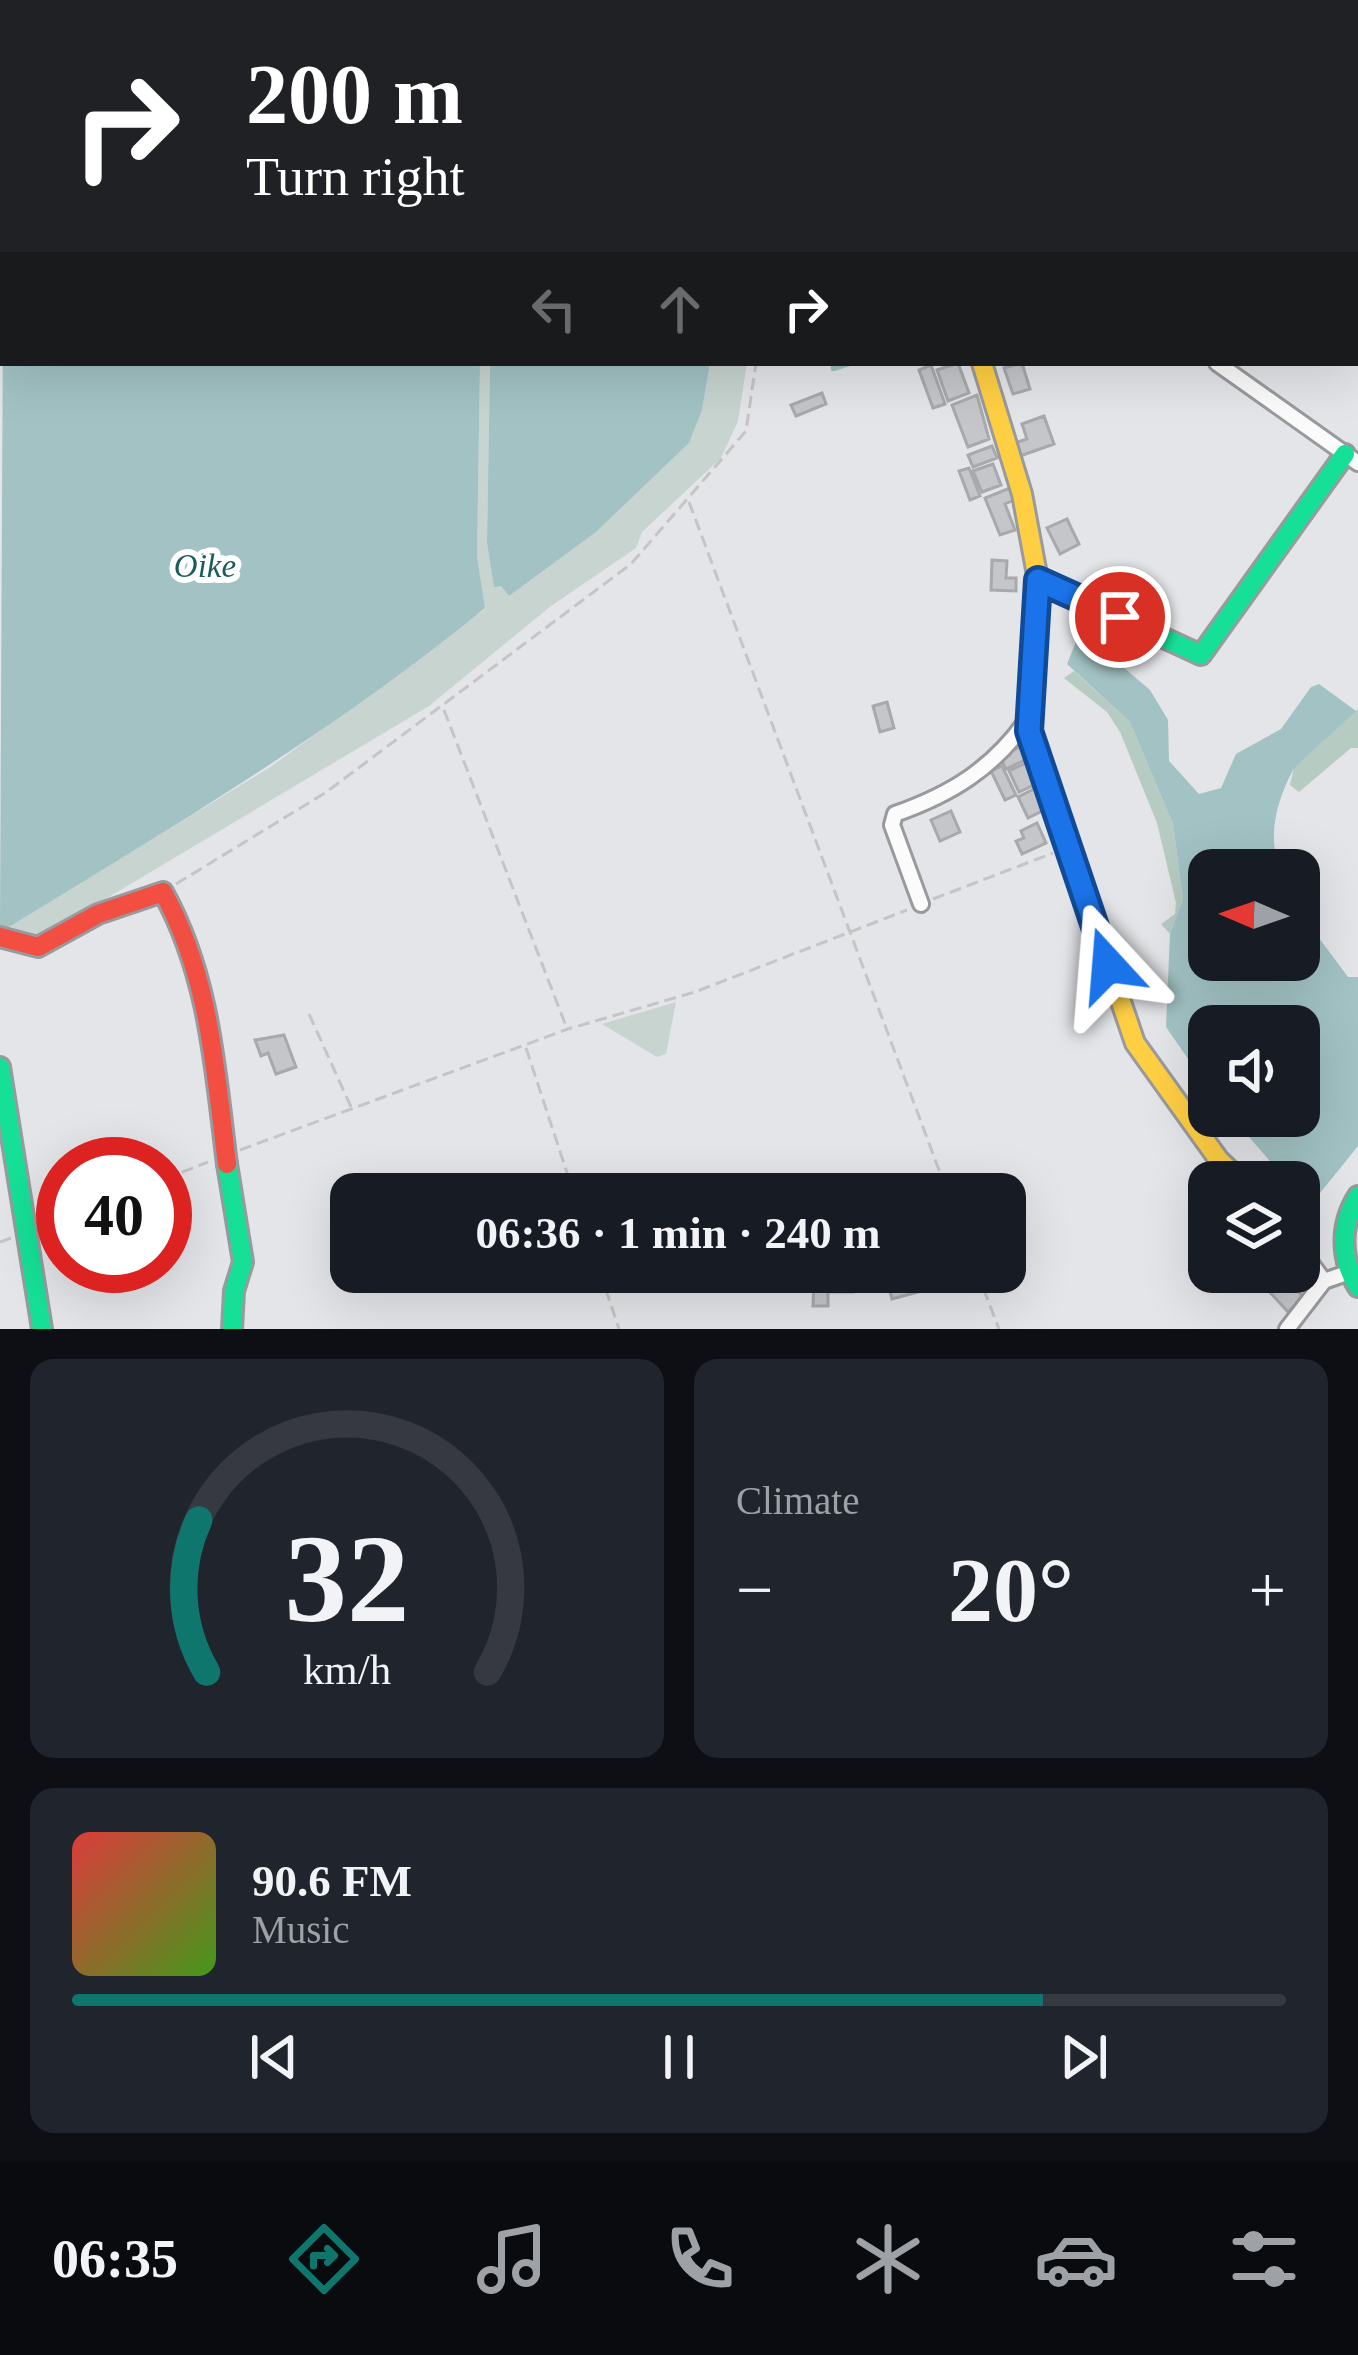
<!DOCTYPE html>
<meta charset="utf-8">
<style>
body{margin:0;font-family:Georgia,serif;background:#20242c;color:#f1f3f6;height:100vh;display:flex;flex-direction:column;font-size:45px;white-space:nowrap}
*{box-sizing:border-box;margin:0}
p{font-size:39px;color:#9ea1a6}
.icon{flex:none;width:66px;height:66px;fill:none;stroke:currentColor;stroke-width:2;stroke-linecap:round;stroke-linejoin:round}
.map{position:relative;height:1329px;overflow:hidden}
.panel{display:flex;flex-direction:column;gap:30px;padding:30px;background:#0d0f14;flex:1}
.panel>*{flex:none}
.guide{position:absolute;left:0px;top:0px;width:1359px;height:366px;box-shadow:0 12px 48px #0002;background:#202124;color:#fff;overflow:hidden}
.needle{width:78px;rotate:272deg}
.controls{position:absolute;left:1188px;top:849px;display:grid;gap:24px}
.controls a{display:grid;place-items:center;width:132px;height:132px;border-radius:24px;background:#171b24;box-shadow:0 12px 48px #0002;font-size:60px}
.speed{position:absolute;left:36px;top:1137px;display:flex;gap:24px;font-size:60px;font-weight:700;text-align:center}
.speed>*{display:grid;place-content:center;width:156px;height:156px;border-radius:50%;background:#171b24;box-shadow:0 12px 48px #0002;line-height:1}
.speed .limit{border:18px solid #d22;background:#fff;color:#111}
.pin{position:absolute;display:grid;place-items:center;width:102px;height:102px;color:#fff;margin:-51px;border:6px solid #fff;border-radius:50%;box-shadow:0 3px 12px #0007}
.me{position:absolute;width:132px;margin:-66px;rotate:341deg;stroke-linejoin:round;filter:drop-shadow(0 0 9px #0008)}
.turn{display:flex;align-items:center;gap:42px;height:252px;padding:0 48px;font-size:54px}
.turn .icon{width:156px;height:156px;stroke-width:2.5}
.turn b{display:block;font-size:84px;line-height:102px}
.lanes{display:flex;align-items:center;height:114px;padding:0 48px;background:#0003;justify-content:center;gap:60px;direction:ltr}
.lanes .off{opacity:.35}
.big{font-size:90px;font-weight:600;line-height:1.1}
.panel .widget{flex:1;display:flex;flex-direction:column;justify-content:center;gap:18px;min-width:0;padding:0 42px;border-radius:24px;background:#20242c}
.panel .dial{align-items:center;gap:0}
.dial svg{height:312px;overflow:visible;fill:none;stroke:#363941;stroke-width:7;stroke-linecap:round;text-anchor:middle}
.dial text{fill:#f1f3f6;stroke:none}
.song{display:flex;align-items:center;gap:36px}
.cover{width:144px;height:144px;border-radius:18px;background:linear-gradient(135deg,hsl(0 70% 55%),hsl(100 70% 35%))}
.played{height:12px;border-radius:6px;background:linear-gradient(90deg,#0f766e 80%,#363941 80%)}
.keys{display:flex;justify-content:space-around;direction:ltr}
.heat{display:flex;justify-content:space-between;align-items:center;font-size:66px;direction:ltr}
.panel .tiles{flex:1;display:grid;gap:30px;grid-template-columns:1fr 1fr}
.widget:last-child{grid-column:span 2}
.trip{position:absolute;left:330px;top:1173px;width:696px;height:120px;border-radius:24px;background:#171b24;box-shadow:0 12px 48px #0002;font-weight:600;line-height:120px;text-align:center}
.menu{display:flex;height:192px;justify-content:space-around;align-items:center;background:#090b0e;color:#9ea1a6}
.menu .icon{width:84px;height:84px}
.menu .on{color:#0f766e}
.menu b{font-size:54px;color:#f1f3f6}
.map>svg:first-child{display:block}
.green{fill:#c7d4cf}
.forest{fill:#b6cbc2}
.water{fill:#a2c2c3}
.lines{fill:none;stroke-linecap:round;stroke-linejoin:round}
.stream{stroke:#a2c2c3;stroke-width:4.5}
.building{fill:#c4c6c9;stroke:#a7a9ac;stroke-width:3}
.street-casing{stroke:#999a9d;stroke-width:20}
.fast-casing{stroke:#999a9d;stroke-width:24}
.slow-casing{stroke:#999a9d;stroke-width:24}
.jam-casing{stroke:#999a9d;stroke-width:24}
.path{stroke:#c5c5c6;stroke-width:3;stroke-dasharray:12 6;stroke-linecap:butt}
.street{stroke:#fbfbfc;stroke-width:14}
.fast{stroke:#16e098;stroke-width:18}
.slow{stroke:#ffcf43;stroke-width:18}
.jam{stroke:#f24e42;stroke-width:18}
.route-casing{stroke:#114b97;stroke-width:30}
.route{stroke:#1a73e8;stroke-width:21}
.labels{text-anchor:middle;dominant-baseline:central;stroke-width:12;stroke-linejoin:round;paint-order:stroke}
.water-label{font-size:33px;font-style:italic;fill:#1d5b5c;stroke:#fff}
</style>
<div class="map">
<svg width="1358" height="1329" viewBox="0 0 1358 1329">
<rect width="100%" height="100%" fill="#e3e5e8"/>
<path class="green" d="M480 363H490L487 543 494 586H501L509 596 596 532 689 443 702 410 710 363H747L738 421 721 458 642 532 636 548 551 606 429 706 65 923C41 935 28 943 4 930L272 766 485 609 477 556Z
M676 1002 666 1054 657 1057 602 1024Z"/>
<path class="forest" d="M1074 671 1130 722 1173 824 1183 899 1170 934 1161 924 1175 914 1176 903 1157 823 1120 732 1107 712 1064 678Z
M1358 709V748H1351L1299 792 1290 785 1294 767Z"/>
<path class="water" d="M0 0H484L489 3H3V185Z
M3 303V363H480L477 556 485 608C335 731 169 829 4 930L0 927Z
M490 363H710L702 410 689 443 596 532 509 596 501 586 494 587 487 543Z
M1076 642 1116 661 1150 690 1168 720 1169 761 1199 794 1221 788 1236 754 1281 729 1311 687 1319 684 1356 711C1346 721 1297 764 1293 770 1277 800 1266 837 1281 870H1209V960H1299V911L1348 977H1358V1146L1316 1198 1307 1201 1299 1193V1182H1288L1231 1116H1299V1026H1209V1089L1166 1027 1170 934 1183 899 1173 824 1130 722 1067 664Z"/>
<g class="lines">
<path class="stream" d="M613 3 615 0
M833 363V369L852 363"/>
</g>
<path class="building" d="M958 363 969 393 948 401 937 370Z
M1022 363 1030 389 1013 394 1004 368Z
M931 365 945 404 933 408 919 370Z
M822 393 826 404 796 416 791 405Z
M977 395 989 439 968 447 952 405Z
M1044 416 1054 444 1020 456 1015 443 1027 439 1022 424Z
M992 446 997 458 973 467 968 455Z
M993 464 1001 485 982 492 973 471Z
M969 468 980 496 970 500 959 471Z
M1010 488 1014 500 1005 504 1015 530 1000 535 985 498Z
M1067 519 1079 544 1060 554 1047 528Z
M992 560 1007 561 1006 578H1016V591L991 590Z
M887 702 894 728 880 732 873 706Z
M1025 744 1031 757 1006 769 1002 761 1006 754Z
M1026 763 1036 784 1019 792 1009 771Z
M1002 766 1016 795 1005 800 991 771Z
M1036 788 1046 809 1028 818 1018 797Z
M951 811 960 832 940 841 931 820Z
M1037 823 1046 843 1022 854 1016 841 1024 838 1021 831Z
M284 1035 296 1067 276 1074 268 1053 261 1056 255 1040Z
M830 1272H853V1292H830Z
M1282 1273 1304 1298 1288 1312 1266 1288Z
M814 1277 828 1278V1306H813Z
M919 1279 922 1291 892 1299 889 1288Z"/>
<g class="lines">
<defs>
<path id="street" d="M901 0 903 3
M1217 363 1358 463
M921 904 892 825 895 814C952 794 994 768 1029 717
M1299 1247 1324 1281 1347 1273
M1287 1329 1324 1281"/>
<path id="fast" d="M1038 580 1201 655 1345 454
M0 1067 42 1329
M227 1164 243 1262 234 1291 232 1329
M1358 1196C1340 1224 1340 1259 1358 1287"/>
<path id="slow" d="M982 363 1022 494 1038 580 1029 731 1135 1043 1219 1160 1242 1182"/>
<path id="jam" d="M0 937 38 947 98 914 163 892C210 977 215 1069 227 1164"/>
</defs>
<use href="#street" class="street-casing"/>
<use href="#fast" class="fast-casing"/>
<use href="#slow" class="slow-casing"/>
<use href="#jam" class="jam-casing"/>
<path class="path" d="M552 0 556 3
M804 3 807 0
M689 502 948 1194
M444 710 566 1026
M176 884 325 793 631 564 746 431 756 363
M933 899 1053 853
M309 1014 351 1107
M526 1048 574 1194
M240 1150 568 1029 695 992 907 910
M165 1179 208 1162
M42 1225 63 1217
M0 1242 11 1238
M600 1272 619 1329
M977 1272 999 1329"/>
<use href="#street" class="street"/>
<use href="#fast" class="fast"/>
<use href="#slow" class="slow"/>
<use href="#jam" class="jam"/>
</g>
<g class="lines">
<defs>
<path id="route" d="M1108 965 1029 731 1038 580 1120 617"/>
</defs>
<use href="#route" class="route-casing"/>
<use href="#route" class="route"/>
</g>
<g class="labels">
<g class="water-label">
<text x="205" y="566">Oike</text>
</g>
</g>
</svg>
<div class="controls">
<a><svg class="needle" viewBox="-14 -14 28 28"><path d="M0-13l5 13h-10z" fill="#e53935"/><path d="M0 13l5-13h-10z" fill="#9ea1a6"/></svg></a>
<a><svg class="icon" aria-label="sound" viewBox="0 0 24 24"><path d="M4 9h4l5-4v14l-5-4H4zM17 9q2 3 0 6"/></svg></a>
<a><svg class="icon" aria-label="layers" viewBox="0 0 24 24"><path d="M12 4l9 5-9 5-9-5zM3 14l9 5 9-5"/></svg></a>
</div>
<div class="speed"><div class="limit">40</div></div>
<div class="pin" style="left:1120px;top:617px;background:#d93025"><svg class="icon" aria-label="arrive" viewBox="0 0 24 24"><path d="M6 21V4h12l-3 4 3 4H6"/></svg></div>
<svg class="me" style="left:1108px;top:965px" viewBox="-20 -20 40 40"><path d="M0-17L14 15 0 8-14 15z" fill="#1a73e8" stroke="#fff" stroke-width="4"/></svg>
<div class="trip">06:36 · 1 min · 240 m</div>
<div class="guide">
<div class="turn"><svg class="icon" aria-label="right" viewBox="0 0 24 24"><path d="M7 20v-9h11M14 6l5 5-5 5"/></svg><div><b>200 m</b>Turn right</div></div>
<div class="lanes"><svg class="icon off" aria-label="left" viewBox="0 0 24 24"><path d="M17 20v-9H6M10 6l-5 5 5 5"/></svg><svg class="icon off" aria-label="ahead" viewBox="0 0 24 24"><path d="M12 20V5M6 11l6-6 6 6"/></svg><svg class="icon" aria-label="right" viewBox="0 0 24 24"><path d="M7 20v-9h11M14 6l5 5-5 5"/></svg></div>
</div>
</div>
<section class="panel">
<div class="tiles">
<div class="widget dial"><svg viewBox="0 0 100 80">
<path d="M14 69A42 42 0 1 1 86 69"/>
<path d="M14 69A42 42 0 0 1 12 30" stroke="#0f766e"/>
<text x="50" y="56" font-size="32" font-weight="700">32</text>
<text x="50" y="72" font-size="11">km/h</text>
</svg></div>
<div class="widget"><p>Climate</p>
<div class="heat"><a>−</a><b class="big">20°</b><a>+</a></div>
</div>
<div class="widget">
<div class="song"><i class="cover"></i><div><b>90.6 FM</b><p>Music</p></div></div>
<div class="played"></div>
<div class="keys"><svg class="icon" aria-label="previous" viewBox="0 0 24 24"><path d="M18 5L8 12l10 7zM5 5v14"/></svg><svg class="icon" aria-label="pause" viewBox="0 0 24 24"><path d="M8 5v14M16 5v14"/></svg><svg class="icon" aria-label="next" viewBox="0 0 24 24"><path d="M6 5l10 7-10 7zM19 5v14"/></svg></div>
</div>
</div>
</section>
<nav class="menu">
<b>06:35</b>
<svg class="icon on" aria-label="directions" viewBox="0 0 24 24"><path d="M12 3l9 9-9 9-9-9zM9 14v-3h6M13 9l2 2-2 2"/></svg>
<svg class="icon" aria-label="music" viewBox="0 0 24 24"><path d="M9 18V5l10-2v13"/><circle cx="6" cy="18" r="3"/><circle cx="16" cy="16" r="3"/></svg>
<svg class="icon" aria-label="phone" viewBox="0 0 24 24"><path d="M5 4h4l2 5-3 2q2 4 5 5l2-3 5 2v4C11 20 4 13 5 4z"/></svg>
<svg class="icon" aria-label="climate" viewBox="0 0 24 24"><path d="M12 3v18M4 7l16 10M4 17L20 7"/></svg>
<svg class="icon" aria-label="car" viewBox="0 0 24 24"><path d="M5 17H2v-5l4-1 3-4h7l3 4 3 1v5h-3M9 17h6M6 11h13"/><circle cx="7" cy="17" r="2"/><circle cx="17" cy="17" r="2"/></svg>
<svg class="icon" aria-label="filters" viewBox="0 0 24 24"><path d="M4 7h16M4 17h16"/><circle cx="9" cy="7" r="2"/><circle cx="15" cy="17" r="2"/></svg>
</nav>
